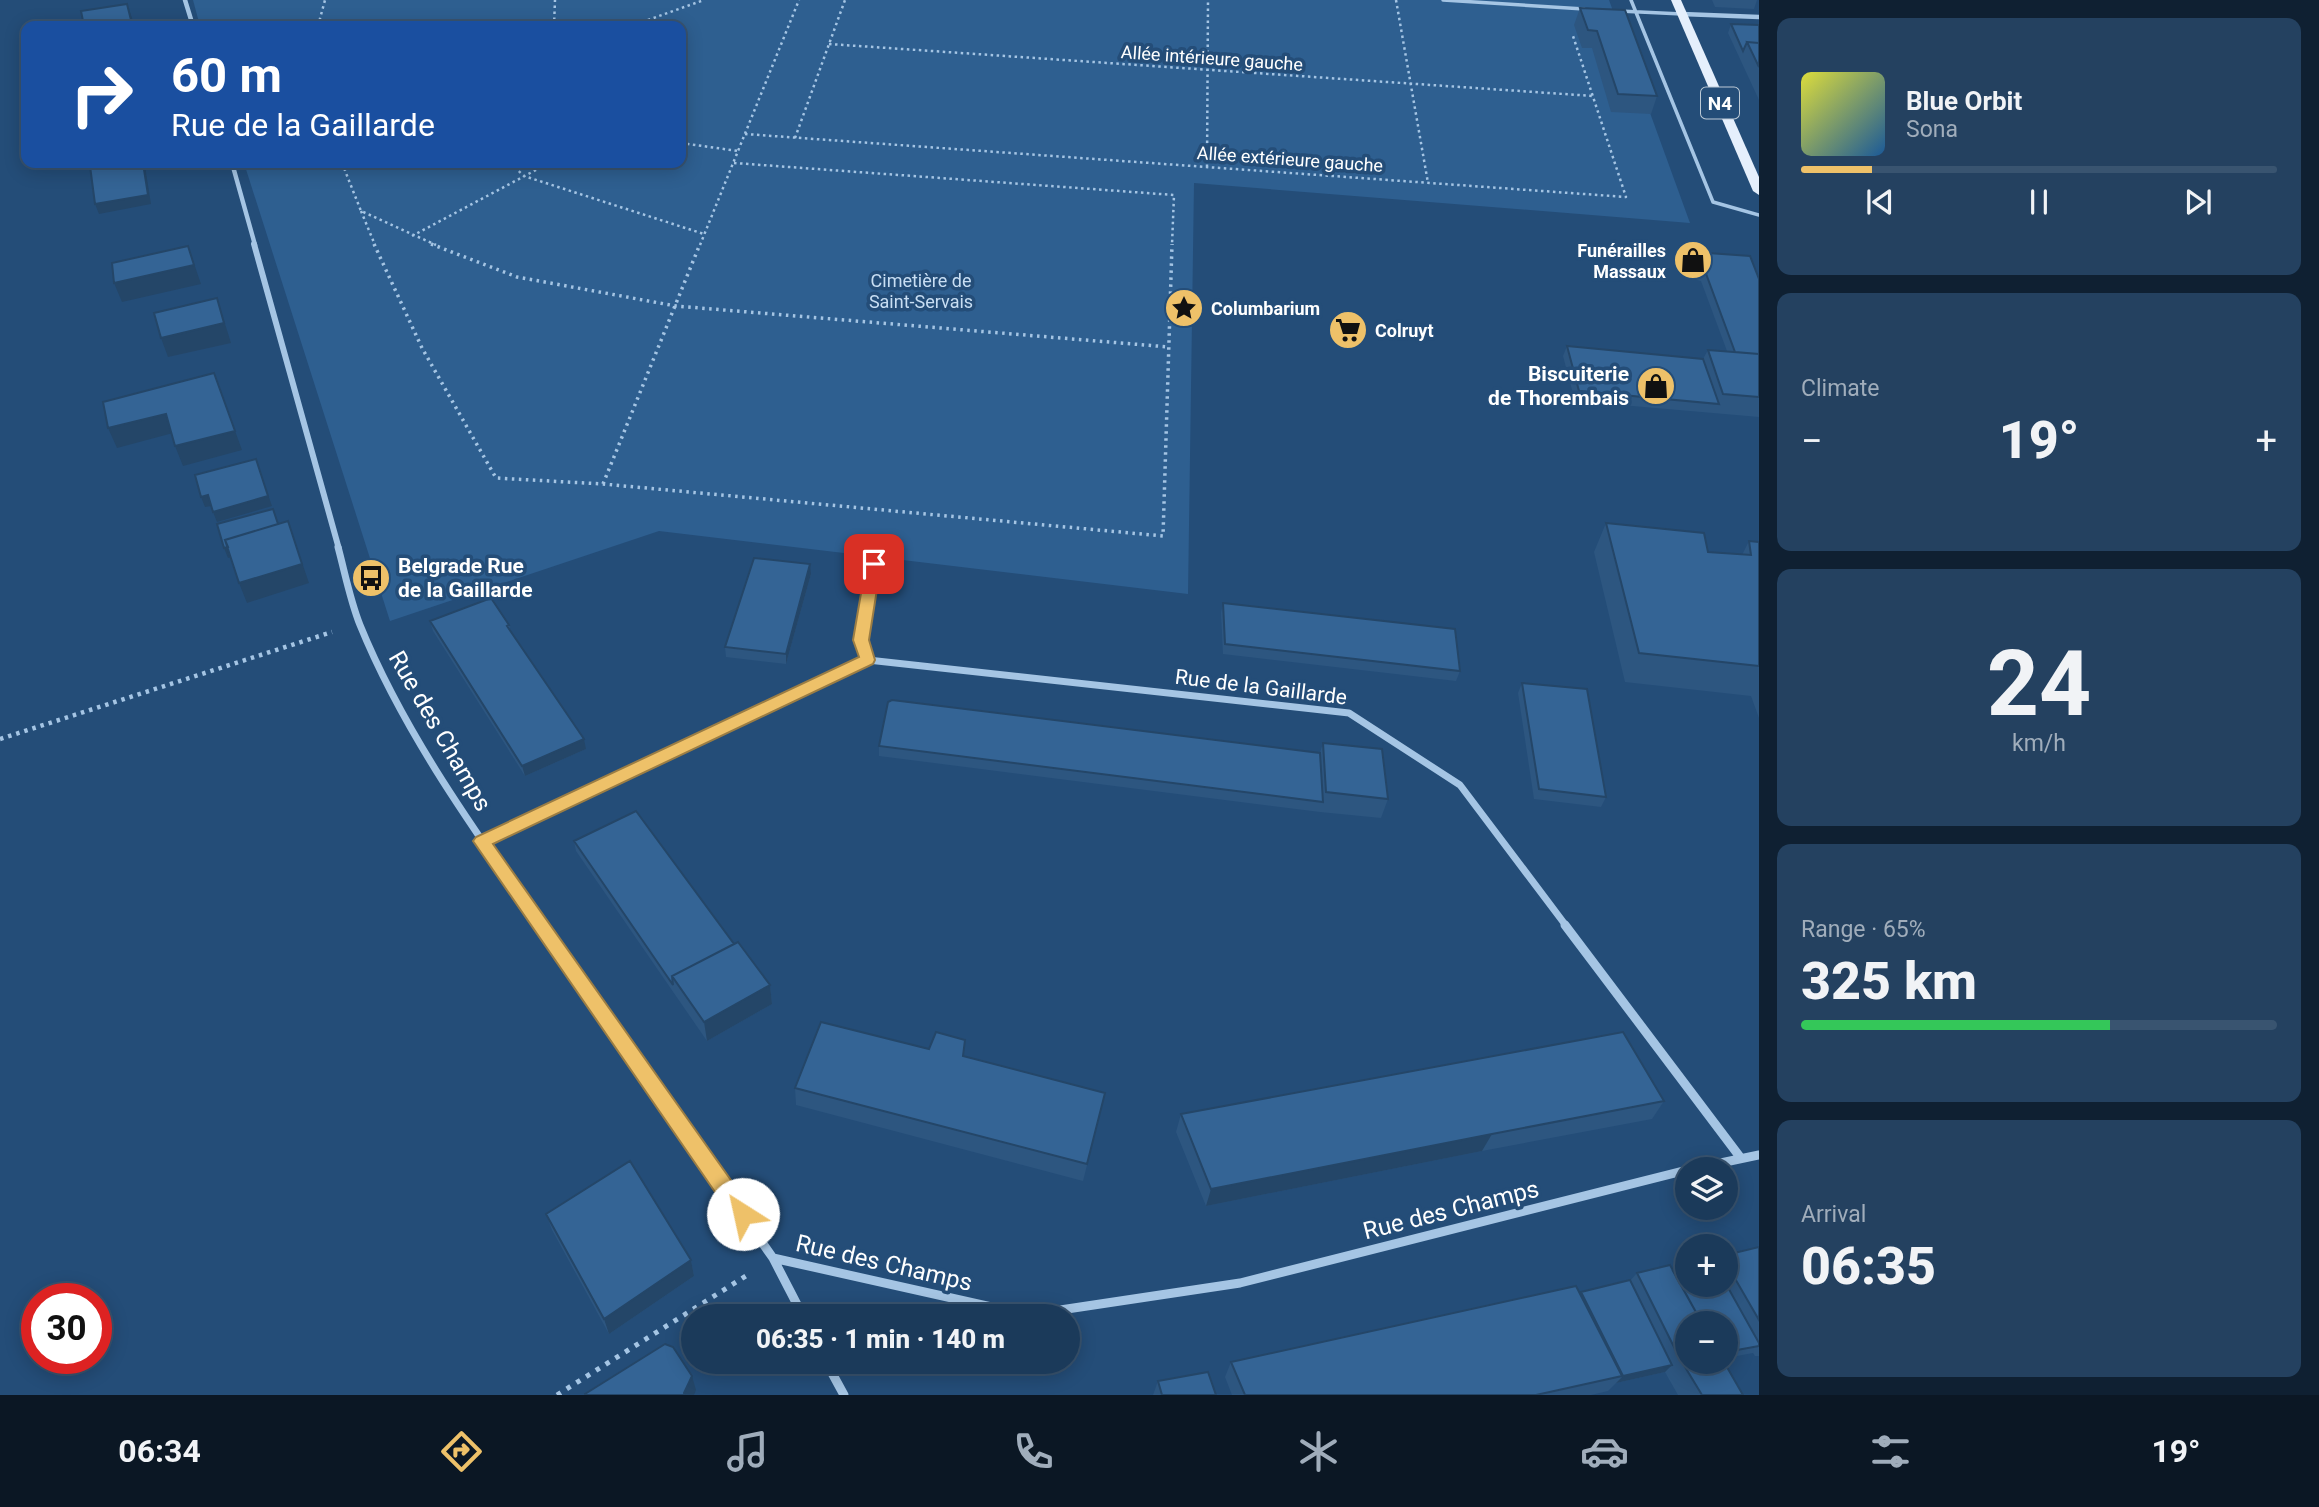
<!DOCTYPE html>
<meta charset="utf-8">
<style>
body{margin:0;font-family:Roboto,sans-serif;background:#244160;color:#f1f3f6;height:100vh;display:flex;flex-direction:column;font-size:26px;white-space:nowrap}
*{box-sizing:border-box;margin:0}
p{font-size:23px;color:#a0adbb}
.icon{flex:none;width:38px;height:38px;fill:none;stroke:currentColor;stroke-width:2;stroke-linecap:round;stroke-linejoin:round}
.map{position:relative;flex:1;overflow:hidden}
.sheet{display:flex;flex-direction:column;gap:18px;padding:18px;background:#0f2032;width:560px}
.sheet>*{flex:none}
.banner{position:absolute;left:21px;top:21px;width:665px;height:147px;border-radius:14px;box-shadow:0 4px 18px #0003,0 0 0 2px #395470;background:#1a4fa0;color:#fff;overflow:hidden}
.buttons{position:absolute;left:1675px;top:1157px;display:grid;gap:14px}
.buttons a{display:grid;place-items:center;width:63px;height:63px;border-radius:50%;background:#1b3a5a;box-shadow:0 4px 18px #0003,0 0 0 2px #395470;font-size:35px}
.speed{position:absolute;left:21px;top:1283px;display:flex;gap:14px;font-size:35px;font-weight:700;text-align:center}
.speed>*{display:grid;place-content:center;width:91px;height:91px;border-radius:50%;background:#1b3a5a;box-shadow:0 4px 18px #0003,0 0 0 2px #395470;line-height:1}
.speed .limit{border:10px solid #d22;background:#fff;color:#111}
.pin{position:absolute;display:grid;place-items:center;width:60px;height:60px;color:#fff;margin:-30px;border-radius:14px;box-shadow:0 4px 10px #0006}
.me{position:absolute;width:77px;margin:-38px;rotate:325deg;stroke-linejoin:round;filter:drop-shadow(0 0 5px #0008)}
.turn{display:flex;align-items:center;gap:24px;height:147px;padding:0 35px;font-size:32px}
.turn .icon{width:91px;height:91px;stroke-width:2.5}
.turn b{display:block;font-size:49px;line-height:60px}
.big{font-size:52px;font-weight:800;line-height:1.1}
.sheet .widget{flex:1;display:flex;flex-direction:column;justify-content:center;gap:10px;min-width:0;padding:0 24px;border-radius:14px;background:#244160}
.sheet .dial{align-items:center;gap:0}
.dial b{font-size:91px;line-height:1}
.song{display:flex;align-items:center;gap:21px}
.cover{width:84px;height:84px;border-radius:10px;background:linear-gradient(135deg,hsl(60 70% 55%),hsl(210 70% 35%))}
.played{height:7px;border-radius:4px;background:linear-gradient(90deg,#eec169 15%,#395470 15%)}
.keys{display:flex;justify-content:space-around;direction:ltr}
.heat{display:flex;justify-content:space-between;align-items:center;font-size:38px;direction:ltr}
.charge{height:10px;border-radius:5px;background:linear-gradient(90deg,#34c759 65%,#395470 0)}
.trip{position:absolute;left:681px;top:1304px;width:399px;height:70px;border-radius:35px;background:#1b3a5a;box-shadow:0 4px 18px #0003,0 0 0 2px #395470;font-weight:800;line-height:70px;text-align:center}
.menu{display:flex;height:112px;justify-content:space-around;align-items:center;background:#0b1724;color:#a0adbb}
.menu .icon{width:49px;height:49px}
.menu .active{color:#eec169}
.menu b{font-size:32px;color:#f1f3f6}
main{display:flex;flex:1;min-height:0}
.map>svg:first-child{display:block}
.green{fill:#2e5f90}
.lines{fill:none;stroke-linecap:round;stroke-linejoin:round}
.path-far3{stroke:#a5c5e4;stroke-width:2.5;stroke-dasharray:2.5 3.5;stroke-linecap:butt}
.path-far2{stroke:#a5c5e4;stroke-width:3.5;stroke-dasharray:2.5 4.5;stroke-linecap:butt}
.path-far1{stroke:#a5c5e4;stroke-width:4.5;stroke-dasharray:3.5 5;stroke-linecap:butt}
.path{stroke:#a5c5e4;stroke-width:5;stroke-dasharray:4.5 7;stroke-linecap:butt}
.service{stroke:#a5c5e4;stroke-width:3.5}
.minor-far3{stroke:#a5c5e4;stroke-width:4.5}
.minor-far2{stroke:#a5c5e4;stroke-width:6}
.minor-far1{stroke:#a5c5e4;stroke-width:7}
.minor{stroke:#a5c5e4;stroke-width:9}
.primary{fill:#e5effc;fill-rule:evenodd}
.wall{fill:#2d5680}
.shaded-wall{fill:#244668}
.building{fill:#346495;stroke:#244668;stroke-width:2}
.route{fill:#eec169;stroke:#9b7d44;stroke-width:2}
.labels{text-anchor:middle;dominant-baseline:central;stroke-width:7;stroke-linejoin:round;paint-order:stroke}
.far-street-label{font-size:18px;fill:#fff;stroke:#244d78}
.far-poi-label{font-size:18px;font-weight:bold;fill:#fff;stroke:#244d78;text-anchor:start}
.far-park-label{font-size:18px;fill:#c8def3;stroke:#244d78}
.shield{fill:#244d78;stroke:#bdcad6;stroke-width:2}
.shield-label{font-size:19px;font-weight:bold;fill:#fff}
.poi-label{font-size:21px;font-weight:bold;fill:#fff;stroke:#244d78;text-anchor:end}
.street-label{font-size:21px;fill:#fff;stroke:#244d78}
.near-street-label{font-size:24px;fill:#fff;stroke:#244d78}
</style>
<main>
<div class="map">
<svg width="1759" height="1395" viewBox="0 0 1759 1395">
<rect width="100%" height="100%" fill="#244d78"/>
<path class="green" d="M193 0H1609L1690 223 1194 183 1188 594 659 531 390 621 244 163H681V26H200Z"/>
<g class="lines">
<path class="path-far3" d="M1396 0 1428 183
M318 26 325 0
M554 26 555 0
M631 26 704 0
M829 44 1593 96
M745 134 1626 197 1573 36
M795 138 845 0
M681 143 738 151
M342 163 361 211 436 245
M510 163 524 176 704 234
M734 163 1174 195 1172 245
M1207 167 1208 0
M361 211 375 245
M412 236 549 163
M700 245 799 0"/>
<path class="path-far2" d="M374 244 422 348 496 478 603 484 1163 536 1172 244
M431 244 517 277 676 306 1169 347
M603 484 700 244"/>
<path class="path-far1" d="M0 739 332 632"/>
<path class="path" d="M557 1395 749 1274"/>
<path class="service" d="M1443 0 1584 9
M1631 0 1713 202 1759 215
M1619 11 1682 14"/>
<path class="minor-far3" d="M185 0 193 26
M1682 14 1759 17
M232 163 255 245"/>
<path class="minor-far2" d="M254 244 339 549"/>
<path class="minor-far1" d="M338 547C345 573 350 600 360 625 404 733 475 831 542 927
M868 660 861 640 874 563
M482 841 868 660 1349 713 1460 785 1567 927"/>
<path class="minor" d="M540 925 773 1258 1027 1315 1240 1283 1687 1170
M1565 925 1740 1157
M1692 1169 1759 1155
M773 1258 803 1316
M826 1362 844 1395"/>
<path class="primary" d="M1671 0H1681L1759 177V195L1753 191Z"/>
</g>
<path class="wall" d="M1712 0H1757L1754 9 1715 7Z
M1580 8 1657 96 1651 114 1611 112 1592 48H1582L1574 25Z
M1731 24 1759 25V100L1728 33Z
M1694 252 1759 279V417L1575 401 1563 356 1567 346 1703 359 1708 350 1727 351 1701 281 1697 280 1690 262Z
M1606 523 1708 552 1742 555 1749 541 1759 542V718L1751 696 1625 682 1594 552Z
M811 574 786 664 726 657 725 647Z
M1223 603 1460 671 1456 681 1223 654 1221 613Z
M430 621 509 625 511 632 586 749 525 776 433 631Z
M1522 683 1606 797 1601 807 1534 799 1518 693Z
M1323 743 1388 799 1381 818 1320 812 879 756V746L1320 753Z
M574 841 770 985 772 1004 707 1041 576 851Z
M929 1049 963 1056 1105 1093 1083 1181 796 1105 795 1088Z
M1664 1101 1652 1119 1482 1151 1206 1206 1176 1132 1181 1114Z
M546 1214 691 1260 694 1276 609 1334 552 1230Z
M1759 1247V1356H1755L1753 1353 1726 1358V1323H1687L1743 1395H1678L1665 1372 1616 1383 1608 1391 1591 1395H1232L1225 1377 1231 1362 1580 1294 1630 1281 1637 1273 1673 1271 1726 1284V1255Z
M1158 1381 1216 1395H1153Z"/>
<path class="shaded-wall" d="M127 4 133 21 134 26H122Z
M143 163H144L145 166 151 204 99 214 95 204Z
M188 246 201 284 122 302 114 283Z
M217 298 231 343 168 357 161 338Z
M214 373 242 450 183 466 175 446Z
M166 414 173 433 117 448 108 428Z
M256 459 272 506 217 522 213 512Z
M208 495 212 506 205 507 201 497Z
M273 509 284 542 228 558 224 548Z
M288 521 309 583 247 603 239 583Z
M810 564 811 574 786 664V654Z
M584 739 586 749 525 776 522 766Z
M770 985 772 1004 707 1041 704 1022Z
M1492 1134 1482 1151 1206 1206 1211 1189Z
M691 1260 694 1276 609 1334 604 1319Z
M1672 1365 1665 1372 1616 1383 1623 1376Z
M692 1376 696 1390 694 1395H685L684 1393Z"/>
<path class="building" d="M127 4 132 24 122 26H84L81 11Z
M1580 8 1625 10 1657 96 1618 94 1597 31 1588 30Z
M1731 24 1759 25V43L1747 42 1743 51Z
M1747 42 1759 43V67Z
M109 163H143L148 195 95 204 90 166Z
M188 246 194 265 114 283 112 263Z
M1694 252 1750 256 1759 279V354L1735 352 1705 271H1701Z
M217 298 224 323 161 338 154 313Z
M1567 346 1703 359 1719 404 1579 391Z
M1708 350 1759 354V397L1723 394Z
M214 373 235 431 175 446 166 414 108 428 103 402Z
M256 459 268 496 213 512 208 495 201 497 195 475Z
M273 509 278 524 225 540 228 547 224 548 217 524Z
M288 521 302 564 239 583 225 540Z
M1606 523 1704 533 1708 552 1751 555 1749 541 1759 542V666L1639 653Z
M754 558 810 564 786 654 725 647Z
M491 598 509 625 507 626 584 739 522 766 430 621Z
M1223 603 1455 629 1460 671 1225 644Z
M1522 683 1587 689 1606 797 1539 789Z
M892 700 1320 753 1323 802 879 746 888 702Z
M1323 743 1382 749 1388 799 1326 792Z
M636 811 734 944 672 976 673 985 574 841Z
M738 942 770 985 704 1022 672 976Z
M821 1022 929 1049 936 1032 965 1040 963 1056 1105 1093 1087 1164 795 1088Z
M1623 1032 1664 1101 1492 1134 1211 1189 1181 1114Z
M630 1161 691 1260 604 1319 546 1214Z
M1759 1247V1320L1726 1263V1255Z
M1670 1265 1702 1323H1687V1362H1724L1743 1395H1702L1679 1357 1637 1273Z
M1687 1269V1284H1726L1759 1343V1346L1726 1352V1323H1702L1673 1271Z
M1630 1280 1672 1365 1623 1376 1581 1292Z
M1576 1286 1622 1376 1536 1395H1245L1231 1362Z
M665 1344 673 1347 692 1376 684 1393 685 1395H585V1394Z
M1208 1372 1216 1395H1162L1158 1381Z"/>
<path class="route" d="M874 559 881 564 869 640 875 660 873 664 493 844 750 1207 753 1214 750 1221 743 1224 735 1221 473 841 476 837 859 657 853 640 866 564Z"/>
<defs>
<symbol id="shop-disc" viewBox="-11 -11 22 22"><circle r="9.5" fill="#eec169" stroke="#244d78"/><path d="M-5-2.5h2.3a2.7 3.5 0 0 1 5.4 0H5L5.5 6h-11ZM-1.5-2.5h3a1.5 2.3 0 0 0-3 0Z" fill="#111"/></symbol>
<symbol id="sight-disc" viewBox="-11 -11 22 22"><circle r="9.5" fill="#eec169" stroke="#244d78"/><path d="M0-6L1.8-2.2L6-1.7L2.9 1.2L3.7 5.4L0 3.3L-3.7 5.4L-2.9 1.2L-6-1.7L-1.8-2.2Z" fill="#111"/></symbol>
<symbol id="supermarket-disc" viewBox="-11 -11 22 22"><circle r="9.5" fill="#eec169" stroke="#244d78"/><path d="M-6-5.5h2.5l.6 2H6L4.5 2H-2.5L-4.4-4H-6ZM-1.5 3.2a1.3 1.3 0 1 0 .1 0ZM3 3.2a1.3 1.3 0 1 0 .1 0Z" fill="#111"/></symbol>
<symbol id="bus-disc" viewBox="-11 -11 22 22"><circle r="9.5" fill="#eec169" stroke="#244d78"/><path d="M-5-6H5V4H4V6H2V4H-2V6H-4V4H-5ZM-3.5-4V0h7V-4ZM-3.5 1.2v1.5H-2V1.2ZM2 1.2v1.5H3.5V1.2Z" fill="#111"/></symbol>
</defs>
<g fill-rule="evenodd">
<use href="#shop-disc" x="1671" y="238" width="44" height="44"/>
<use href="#sight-disc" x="1162" y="286" width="44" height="44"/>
<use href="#supermarket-disc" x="1326" y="308" width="44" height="44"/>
<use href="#shop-disc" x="1634" y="364" width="44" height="44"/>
<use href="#bus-disc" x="349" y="556" width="44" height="44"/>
</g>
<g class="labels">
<g class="far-street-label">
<text transform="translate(1212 58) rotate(4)">Allée intérieure gauche</text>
<text transform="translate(1290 159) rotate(4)">Allée extérieure gauche</text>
</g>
<g class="far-poi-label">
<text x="1666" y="250" text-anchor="end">Funérailles<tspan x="1666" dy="21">Massaux</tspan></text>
<text x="1211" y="308">Columbarium</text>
<text x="1375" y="330">Colruyt</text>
</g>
<g class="far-park-label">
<text x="921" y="280">Cimetière de<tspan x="921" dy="21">Saint-Servais</tspan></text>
</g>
<rect class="shield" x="1701" y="87.5" width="38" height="31" rx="5"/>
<g class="shield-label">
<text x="1720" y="103">N4</text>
</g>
<g class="poi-label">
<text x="1629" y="374">Biscuiterie<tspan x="1629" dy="24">de Thorembais</tspan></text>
<text x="398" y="566" text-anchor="start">Belgrade Rue<tspan x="398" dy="24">de la Gaillarde</tspan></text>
</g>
<g class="street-label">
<text transform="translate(1261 687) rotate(7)">Rue de la Gaillarde</text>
</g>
<g class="near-street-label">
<text transform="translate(440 731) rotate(60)">Rue des Champs</text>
<text transform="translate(1451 1210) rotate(-14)">Rue des Champs</text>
<text transform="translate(884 1263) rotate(13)">Rue des Champs</text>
</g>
</g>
</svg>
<div class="buttons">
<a><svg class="icon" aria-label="layers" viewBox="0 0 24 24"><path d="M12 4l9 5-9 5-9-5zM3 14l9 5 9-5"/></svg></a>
<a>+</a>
<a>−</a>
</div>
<div class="speed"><div class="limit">30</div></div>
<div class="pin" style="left:874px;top:564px;background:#d93025"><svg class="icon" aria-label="arrive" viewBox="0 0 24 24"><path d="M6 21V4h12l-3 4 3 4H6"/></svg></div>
<svg class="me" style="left:743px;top:1214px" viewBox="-20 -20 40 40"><circle r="19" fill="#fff"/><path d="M0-13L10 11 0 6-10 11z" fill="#eec169"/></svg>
<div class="trip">06:35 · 1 min · 140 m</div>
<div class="banner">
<div class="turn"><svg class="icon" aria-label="right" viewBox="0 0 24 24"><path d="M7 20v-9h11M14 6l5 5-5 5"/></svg><div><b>60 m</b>Rue de la Gaillarde</div></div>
</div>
</div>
<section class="sheet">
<div class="widget">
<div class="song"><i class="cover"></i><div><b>Blue Orbit</b><p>Sona</p></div></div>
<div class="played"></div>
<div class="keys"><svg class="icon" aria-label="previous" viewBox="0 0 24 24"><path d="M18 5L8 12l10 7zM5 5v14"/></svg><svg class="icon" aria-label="pause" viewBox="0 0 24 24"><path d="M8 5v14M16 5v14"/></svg><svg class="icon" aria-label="next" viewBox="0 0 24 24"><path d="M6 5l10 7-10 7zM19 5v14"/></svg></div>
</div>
<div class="widget"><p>Climate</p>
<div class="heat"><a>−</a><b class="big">19°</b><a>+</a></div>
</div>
<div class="widget dial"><b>24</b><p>km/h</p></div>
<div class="widget"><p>Range · 65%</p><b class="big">325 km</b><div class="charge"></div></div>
<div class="widget"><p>Arrival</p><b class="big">06:35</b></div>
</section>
</main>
<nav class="menu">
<b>06:34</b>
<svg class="icon active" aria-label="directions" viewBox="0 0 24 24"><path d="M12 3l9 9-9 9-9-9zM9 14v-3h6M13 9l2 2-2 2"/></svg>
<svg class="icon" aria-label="music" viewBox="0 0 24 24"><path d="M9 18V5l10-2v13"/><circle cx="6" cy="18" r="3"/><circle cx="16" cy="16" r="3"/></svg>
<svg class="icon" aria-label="phone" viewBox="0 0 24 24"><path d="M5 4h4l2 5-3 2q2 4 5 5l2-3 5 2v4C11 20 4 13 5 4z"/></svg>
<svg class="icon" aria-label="climate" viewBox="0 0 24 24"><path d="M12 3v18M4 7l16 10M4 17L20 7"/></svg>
<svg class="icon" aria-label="car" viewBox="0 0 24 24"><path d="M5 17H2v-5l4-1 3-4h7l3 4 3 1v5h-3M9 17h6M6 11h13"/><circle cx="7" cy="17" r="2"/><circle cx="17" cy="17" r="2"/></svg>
<svg class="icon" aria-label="filters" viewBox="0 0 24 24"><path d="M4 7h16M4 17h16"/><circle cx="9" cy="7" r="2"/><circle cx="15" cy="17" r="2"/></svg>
<b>19°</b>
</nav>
